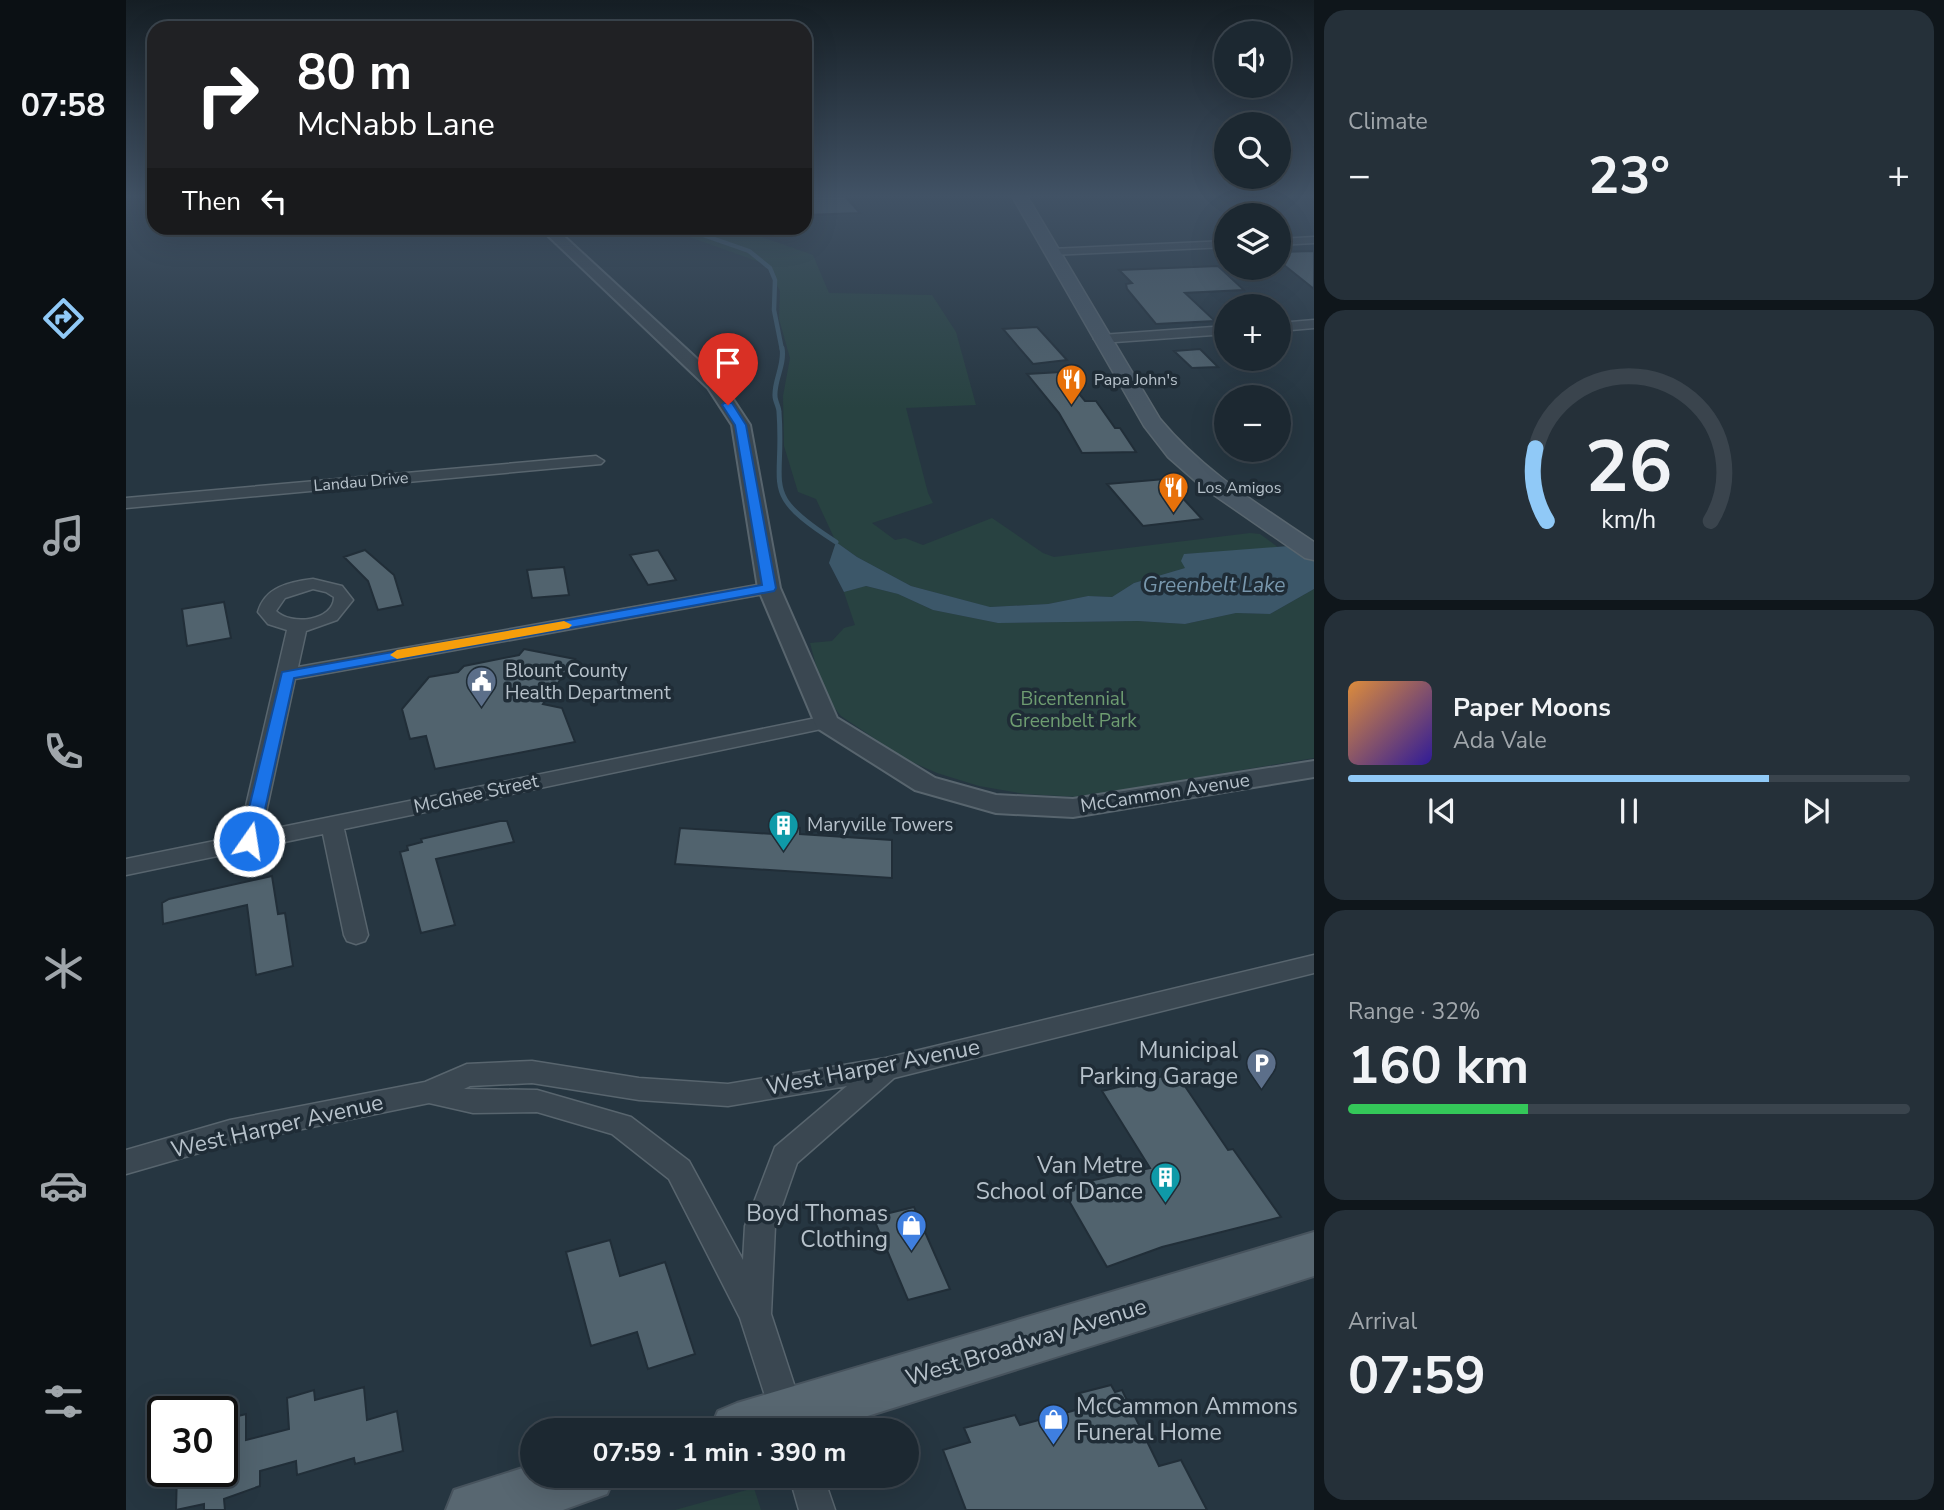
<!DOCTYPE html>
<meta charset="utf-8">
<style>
body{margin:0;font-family:"Nunito Sans",sans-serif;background:#253039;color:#f1f3f6;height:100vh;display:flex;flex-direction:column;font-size:26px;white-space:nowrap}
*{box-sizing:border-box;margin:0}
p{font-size:23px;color:#a0a6ab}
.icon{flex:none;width:38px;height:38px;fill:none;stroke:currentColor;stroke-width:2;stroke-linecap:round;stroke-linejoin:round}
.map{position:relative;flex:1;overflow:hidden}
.sheet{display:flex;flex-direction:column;gap:10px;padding:10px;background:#0f161b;width:630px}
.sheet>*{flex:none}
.top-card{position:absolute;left:21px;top:21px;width:665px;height:214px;border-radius:21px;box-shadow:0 7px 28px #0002,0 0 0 2px #3a444d;background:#202124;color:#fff;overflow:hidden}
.controls{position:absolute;left:1088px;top:21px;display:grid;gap:14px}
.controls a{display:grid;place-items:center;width:77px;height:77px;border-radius:50%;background:#1c2831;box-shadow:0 7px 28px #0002,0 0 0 2px #3a444d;font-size:35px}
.speed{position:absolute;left:21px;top:1396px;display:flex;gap:14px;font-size:35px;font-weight:700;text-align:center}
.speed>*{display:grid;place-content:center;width:91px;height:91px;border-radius:50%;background:#1c2831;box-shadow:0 7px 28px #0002,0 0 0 2px #3a444d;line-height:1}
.speed .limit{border:4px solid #111;border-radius:10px;background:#fff;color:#111}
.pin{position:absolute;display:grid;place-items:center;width:60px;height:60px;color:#fff;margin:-72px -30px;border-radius:50% 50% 50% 0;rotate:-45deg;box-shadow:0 0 7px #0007}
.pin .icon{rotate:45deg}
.me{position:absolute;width:77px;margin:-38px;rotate:13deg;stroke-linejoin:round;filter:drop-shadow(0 0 5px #0008)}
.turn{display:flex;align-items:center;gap:24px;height:147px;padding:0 35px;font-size:32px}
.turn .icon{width:91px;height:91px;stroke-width:2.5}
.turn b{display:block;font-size:49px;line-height:60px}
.then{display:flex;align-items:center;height:66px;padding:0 35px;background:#0003;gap:14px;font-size:26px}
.big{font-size:52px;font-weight:700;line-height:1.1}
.sheet .card{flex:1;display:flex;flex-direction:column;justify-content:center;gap:10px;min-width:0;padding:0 24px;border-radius:21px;background:#253039}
.sheet .dial{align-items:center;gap:0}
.dial svg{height:182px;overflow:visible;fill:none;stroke:#3a444d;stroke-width:7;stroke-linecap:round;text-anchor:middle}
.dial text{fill:#f1f3f6;stroke:none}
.song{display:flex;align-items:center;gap:21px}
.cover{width:84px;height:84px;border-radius:10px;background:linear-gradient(135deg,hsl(30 70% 55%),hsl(250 70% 35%))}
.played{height:7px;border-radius:4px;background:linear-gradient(90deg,#90c9f7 75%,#3a444d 75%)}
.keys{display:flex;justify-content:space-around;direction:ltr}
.heat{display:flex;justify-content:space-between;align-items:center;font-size:38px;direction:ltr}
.charge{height:10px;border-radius:5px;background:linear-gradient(90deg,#34c759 32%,#3a444d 0)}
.trip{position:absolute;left:394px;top:1418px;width:399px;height:70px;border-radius:35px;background:#1c2831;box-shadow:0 7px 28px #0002,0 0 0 2px #3a444d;font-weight:700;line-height:70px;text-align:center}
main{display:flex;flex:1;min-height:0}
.tab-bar{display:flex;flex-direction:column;width:126px;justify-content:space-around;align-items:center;background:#0b1014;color:#a0a6ab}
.tab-bar .icon{width:49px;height:49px}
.tab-bar .on{color:#90c9f7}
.tab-bar b{font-size:32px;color:#f1f3f6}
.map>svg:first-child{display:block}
.green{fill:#284241}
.water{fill:#3c5769}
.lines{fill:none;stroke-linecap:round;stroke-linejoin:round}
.stream-far1{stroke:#3c5769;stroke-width:4.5}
.stream{stroke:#3c5769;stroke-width:5}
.building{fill:#51636e;stroke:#212e38;stroke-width:2}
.minor-casing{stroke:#58656e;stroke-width:3}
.tertiary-casing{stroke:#58656e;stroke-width:4}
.secondary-casing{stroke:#58656e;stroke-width:3}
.primary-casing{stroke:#47535d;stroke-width:4}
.minor{fill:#3a4751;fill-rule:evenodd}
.tertiary{fill:#3a4751;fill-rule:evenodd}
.secondary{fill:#485764;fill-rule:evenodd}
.primary{fill:#586771;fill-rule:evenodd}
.route{fill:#1a73e8;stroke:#114b97;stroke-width:2}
.slow{fill:#f59e0b}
.labels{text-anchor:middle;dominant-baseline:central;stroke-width:7;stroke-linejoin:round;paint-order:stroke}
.far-poi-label{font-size:16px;fill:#b7c2cb;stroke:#1f2c36;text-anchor:start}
.far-street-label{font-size:16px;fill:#b7c2cb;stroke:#1f2c36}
.poi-label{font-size:19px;fill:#b7c2cb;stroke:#1f2c36;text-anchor:start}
.park-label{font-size:19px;fill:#6e9c71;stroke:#1f2c36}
.street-label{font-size:19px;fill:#b7c2cb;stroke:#1f2c36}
.water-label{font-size:21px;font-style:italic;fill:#7897ad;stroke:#1f2c36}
.near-poi-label{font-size:23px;fill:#b7c2cb;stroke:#1f2c36;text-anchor:end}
.near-street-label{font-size:23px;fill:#b7c2cb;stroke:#1f2c36}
</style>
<main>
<nav class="tab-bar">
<b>07:58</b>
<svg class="icon on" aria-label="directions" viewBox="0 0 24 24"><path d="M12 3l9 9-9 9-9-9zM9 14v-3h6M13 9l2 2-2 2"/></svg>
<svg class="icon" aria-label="music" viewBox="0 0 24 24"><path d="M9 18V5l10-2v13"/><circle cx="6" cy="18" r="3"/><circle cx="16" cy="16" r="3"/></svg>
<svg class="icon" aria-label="phone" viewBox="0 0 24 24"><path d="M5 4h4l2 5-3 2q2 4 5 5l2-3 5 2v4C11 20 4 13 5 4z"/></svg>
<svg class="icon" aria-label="climate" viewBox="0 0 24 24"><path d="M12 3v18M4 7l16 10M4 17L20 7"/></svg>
<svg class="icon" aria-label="car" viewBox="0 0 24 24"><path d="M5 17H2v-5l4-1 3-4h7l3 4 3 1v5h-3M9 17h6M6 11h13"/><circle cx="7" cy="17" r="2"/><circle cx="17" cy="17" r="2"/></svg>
<svg class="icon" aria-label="filters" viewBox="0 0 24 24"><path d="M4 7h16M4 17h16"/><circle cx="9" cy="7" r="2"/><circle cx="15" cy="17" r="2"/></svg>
</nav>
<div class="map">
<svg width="1188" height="1510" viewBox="0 0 1188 1510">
<rect width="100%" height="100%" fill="#263641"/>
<path class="green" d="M538 228H610L687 255 703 293 806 295 830 332 850 405 780 408 802 493 807 503 746 523 769 540 779 538 797 545 866 518 917 553 928 557 1124 533 1134 534 1153 548 1059 554V568L1008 583 986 597 962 596 922 604 863 607 785 586 731 557 710 542 690 499 672 492 658 446 657 396 664 358 653 319 654 291 639 264Z
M739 586 772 594 807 610 872 623 1012 621 1059 624 1110 613 1144 614 1188 589V758L954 797 899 794 853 786 811 773 779 759 715 716 698 695 684 643 706 641 718 628 729 625 718 592Z
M628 1488 635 1510H549Z"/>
<path class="water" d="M710 542 731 557 785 586 864 607 922 604 962 596 986 597 1008 583 1059 568 1055 561 1058 554 1188 544V589L1144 614 1110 613 1059 624 1012 621 872 623 807 610 772 594 740 586 718 592 703 563Z"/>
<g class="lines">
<path class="stream-far1" d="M557 228 623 251 644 268 649 280 648 310 656 350"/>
<path class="stream" d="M656 348C659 365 648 380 649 396 649 401 653 407 653 412 659 490 632 492 710 542"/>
</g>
<path class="building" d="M679 196H719L734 213 679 215Z
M1188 251V289L1153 261V252Z
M1092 266 1118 290 1059 293 1089 321 1030 324 1001 289 1000 284 1006 283 993 270Z
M911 327 941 360 907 364 877 329Z
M1074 349 1092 367 1066 368 1048 351Z
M935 372 959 401H970L989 428H994L1010 452 956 453 933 413 901 374Z
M1039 479 1076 519 1017 526 981 484Z
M239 550 268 575 277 605 252 610 242 581 218 557Z
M532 550 550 580 522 585 504 555Z
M438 567 443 595 406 598 401 570Z
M98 602 105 638 61 646 56 609Z
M398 649 449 659 417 704 436 708 449 742 309 769 300 736 284 739 276 709 303 677 332 672 338 666 393 655Z
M374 821H381L388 842 310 859 329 925 295 933 274 852 282 850 281 846 296 842 295 839Z
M647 826 674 828V834L766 840V878L549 864 554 828 647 834Z
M146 876 152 914 159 913 167 966 130 975 121 905 37 924 36 903 43 899Z
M1050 1073 1102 1150 1107 1149 1155 1217 1036 1247 981 1267 935 1187 1024 1168 976 1091Z
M788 1207 824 1289 782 1300 747 1217Z
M484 1240 494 1276 539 1262 569 1354 522 1369 511 1332 465 1346 440 1252Z
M985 1385 989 1392 996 1390 1033 1466 1055 1460 1081 1510H840L817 1450 844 1442 838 1428 889 1415 894 1425 957 1408 950 1394Z
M238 1387 241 1420 271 1411 277 1451 229 1464 228 1458 171 1475 170 1461 134 1471V1486L98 1499 99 1510H78V1504L50 1510 51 1472H96V1420L120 1414V1440L163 1429 161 1398 188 1390 189 1400Z"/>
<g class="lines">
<defs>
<path id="minor" d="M1188 237V243L1153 245V239Z
M1101 241V247L925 255 919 252 925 249Z
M1188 320V328L1153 331V323Z
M1101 326V334L975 343 968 339 975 335Z
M470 456 478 461 475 464 0 508V498Z
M187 579 216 586 227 600 211 620 180 631 172 667 643 583 652 588 643 593 169 679 136 831 700 716 707 718 710 722 707 726 700 728 218 829 242 935 239 941 230 944 221 941 218 935 197 834 0 875V859L113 836 161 630 142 624 132 612C139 587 163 582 187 579ZM187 589 200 592 208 597C208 621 165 626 150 611L159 598Z
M1188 955V973L768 1078 671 1163 649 1226 645 1314 679 1418 674 1430H650L614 1318 543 1179 486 1134 411 1112 347 1113 303 1103 104 1144 0 1174V1150L104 1120 299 1082 341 1064 406 1061 513 1078 602 1084 760 1058ZM406 1083 513 1100 602 1106 721 1086 649 1147 619 1226 617 1260 563 1161 505 1117 411 1090 338 1089 344 1086Z
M663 1475H697L709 1510H673Z"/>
<path id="tertiary" d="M414 228H429L595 381 624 425 654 588 711 718 809 778 870 795 947 799 1188 761V777L947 817 870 813 789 790 691 728 632 588 606 425 582 388Z"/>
<path id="secondary" d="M886 196H901L1034 419C1077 471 1132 504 1188 542V560L1179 558 1075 486 1042 457 1018 426Z"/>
<path id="primary" d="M1188 1232V1276L697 1430H584L592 1411 611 1403Z
M406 1465V1475H489L481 1494 437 1510H320L328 1490Z"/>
</defs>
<use href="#minor" class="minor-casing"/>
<use href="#tertiary" class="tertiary-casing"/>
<use href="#secondary" class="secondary-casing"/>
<use href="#primary" class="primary-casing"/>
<use href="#minor" class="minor"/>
<use href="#tertiary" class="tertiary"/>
<use href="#secondary" class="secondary"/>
<use href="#primary" class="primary"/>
</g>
<linearGradient id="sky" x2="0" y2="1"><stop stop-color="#151e24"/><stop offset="0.48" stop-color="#415265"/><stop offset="1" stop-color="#415265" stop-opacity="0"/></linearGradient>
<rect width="1188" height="408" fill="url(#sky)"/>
<path class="route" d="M598 403H606L620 425 650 588 648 591 168 678 132 841 123 846 117 845 115 841 156 672 636 585 609 425 596 405Z"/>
<path class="slow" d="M438 621 446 625 443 628 271 659 264 655 271 650Z"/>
<defs>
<symbol id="restaurant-pin" viewBox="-11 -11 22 30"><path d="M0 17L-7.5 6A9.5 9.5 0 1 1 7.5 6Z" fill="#e8710a" stroke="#1f2c36"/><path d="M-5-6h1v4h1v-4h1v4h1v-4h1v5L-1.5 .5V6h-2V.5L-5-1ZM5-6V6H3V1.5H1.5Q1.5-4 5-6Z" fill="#fff"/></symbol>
<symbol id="civic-pin" viewBox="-11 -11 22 30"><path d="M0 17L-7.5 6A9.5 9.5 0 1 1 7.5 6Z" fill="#5c6f8a" stroke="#1f2c36"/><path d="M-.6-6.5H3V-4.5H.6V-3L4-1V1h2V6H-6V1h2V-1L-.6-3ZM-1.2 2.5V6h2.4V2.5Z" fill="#fff"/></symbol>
<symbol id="building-pin" viewBox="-11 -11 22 30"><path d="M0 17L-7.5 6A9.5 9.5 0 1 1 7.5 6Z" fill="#0f9aa8" stroke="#1f2c36"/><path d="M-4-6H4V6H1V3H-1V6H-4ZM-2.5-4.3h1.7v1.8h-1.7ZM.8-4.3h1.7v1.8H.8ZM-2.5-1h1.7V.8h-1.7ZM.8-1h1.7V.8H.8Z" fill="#fff"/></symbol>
<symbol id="parking-pin" viewBox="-11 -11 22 30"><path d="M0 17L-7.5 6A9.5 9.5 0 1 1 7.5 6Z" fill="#5c6f8a" stroke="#1f2c36"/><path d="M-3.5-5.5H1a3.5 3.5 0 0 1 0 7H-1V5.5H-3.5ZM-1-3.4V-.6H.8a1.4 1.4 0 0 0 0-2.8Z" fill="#fff"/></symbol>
<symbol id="shop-pin" viewBox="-11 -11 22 30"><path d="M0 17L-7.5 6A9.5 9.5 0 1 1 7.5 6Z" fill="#3f7fe0" stroke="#1f2c36"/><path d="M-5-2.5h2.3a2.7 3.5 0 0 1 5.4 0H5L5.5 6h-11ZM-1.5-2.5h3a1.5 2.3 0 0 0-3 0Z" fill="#fff"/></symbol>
</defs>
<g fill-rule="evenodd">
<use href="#restaurant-pin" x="928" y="362" width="35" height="47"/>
<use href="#restaurant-pin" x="1030" y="470" width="35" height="47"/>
<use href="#civic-pin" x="338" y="664" width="35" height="47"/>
<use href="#building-pin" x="640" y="808" width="35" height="47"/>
<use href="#parking-pin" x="1118" y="1046" width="35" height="47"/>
<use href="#building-pin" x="1022" y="1160" width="35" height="47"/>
<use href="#shop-pin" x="768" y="1208" width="35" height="47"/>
<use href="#shop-pin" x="910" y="1402" width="35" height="47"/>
</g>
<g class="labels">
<g class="far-poi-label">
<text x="968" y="380">Papa John's</text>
<text x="1071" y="488">Los Amigos</text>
</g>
<g class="far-street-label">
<text transform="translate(235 482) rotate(-5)">Landau Drive</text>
</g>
<g class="poi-label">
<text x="379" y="671">Blount County<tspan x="379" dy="22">Health Department</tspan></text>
<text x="681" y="825">Maryville Towers</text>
</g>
<g class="park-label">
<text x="947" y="699">Bicentennial<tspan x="947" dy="22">Greenbelt Park</tspan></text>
</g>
<g class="street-label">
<text transform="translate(1039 793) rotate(-9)">McCammon Avenue</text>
<text transform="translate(350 794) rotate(-12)">McGhee Street</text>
</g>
<g class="water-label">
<text x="1088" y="585">Greenbelt Lake</text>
</g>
<g class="near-poi-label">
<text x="1112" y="1050">Municipal<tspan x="1112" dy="26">Parking Garage</tspan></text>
<text x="1017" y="1165">Van Metre<tspan x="1017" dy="26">School of Dance</tspan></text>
<text x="762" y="1213">Boyd Thomas<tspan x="762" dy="26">Clothing</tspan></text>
<text x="950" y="1406" text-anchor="start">McCammon Ammons<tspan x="950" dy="26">Funeral Home</tspan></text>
</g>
<g class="near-street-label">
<text transform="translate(747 1067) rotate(-11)">West Harper Avenue</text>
<text transform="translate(151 1126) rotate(-13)">West Harper Avenue</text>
<text transform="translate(900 1342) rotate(-17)">West Broadway Avenue</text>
</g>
</g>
</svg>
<div class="controls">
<a><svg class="icon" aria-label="sound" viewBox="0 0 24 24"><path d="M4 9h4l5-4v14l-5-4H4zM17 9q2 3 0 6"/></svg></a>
<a><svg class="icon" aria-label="search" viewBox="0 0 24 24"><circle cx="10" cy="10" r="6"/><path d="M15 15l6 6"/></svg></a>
<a><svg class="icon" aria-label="layers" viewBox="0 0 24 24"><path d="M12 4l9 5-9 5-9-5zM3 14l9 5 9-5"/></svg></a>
<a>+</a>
<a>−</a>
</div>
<div class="speed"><div class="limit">30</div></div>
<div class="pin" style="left:602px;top:405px;background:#d93025"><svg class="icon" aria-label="arrive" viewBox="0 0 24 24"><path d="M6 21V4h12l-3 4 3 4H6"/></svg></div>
<svg class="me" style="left:123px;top:841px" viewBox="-20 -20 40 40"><circle r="17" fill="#1a73e8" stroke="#fff" stroke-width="3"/><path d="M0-11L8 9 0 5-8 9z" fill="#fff"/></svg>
<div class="trip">07:59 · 1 min · 390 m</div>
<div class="top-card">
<div class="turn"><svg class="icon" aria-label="right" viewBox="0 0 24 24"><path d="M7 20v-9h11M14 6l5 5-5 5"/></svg><div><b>80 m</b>McNabb Lane</div></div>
<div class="then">Then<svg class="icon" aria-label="left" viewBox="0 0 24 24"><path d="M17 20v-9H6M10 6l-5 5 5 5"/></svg></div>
</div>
</div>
<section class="sheet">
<div class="card"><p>Climate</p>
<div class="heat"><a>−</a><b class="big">23°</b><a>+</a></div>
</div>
<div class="card dial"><svg viewBox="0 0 100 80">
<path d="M14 69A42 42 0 1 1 86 69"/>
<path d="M14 69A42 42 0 0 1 9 37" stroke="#90c9f7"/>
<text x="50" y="56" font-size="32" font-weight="700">26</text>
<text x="50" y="72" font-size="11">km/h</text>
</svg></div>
<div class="card">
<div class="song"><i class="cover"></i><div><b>Paper Moons</b><p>Ada Vale</p></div></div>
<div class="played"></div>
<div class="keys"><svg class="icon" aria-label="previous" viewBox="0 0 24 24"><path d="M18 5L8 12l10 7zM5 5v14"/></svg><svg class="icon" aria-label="pause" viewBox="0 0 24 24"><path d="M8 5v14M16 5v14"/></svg><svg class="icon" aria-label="next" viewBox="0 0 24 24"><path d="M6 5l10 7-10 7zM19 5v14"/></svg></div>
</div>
<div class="card"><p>Range · 32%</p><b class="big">160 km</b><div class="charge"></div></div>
<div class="card"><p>Arrival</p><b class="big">07:59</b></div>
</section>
</main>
